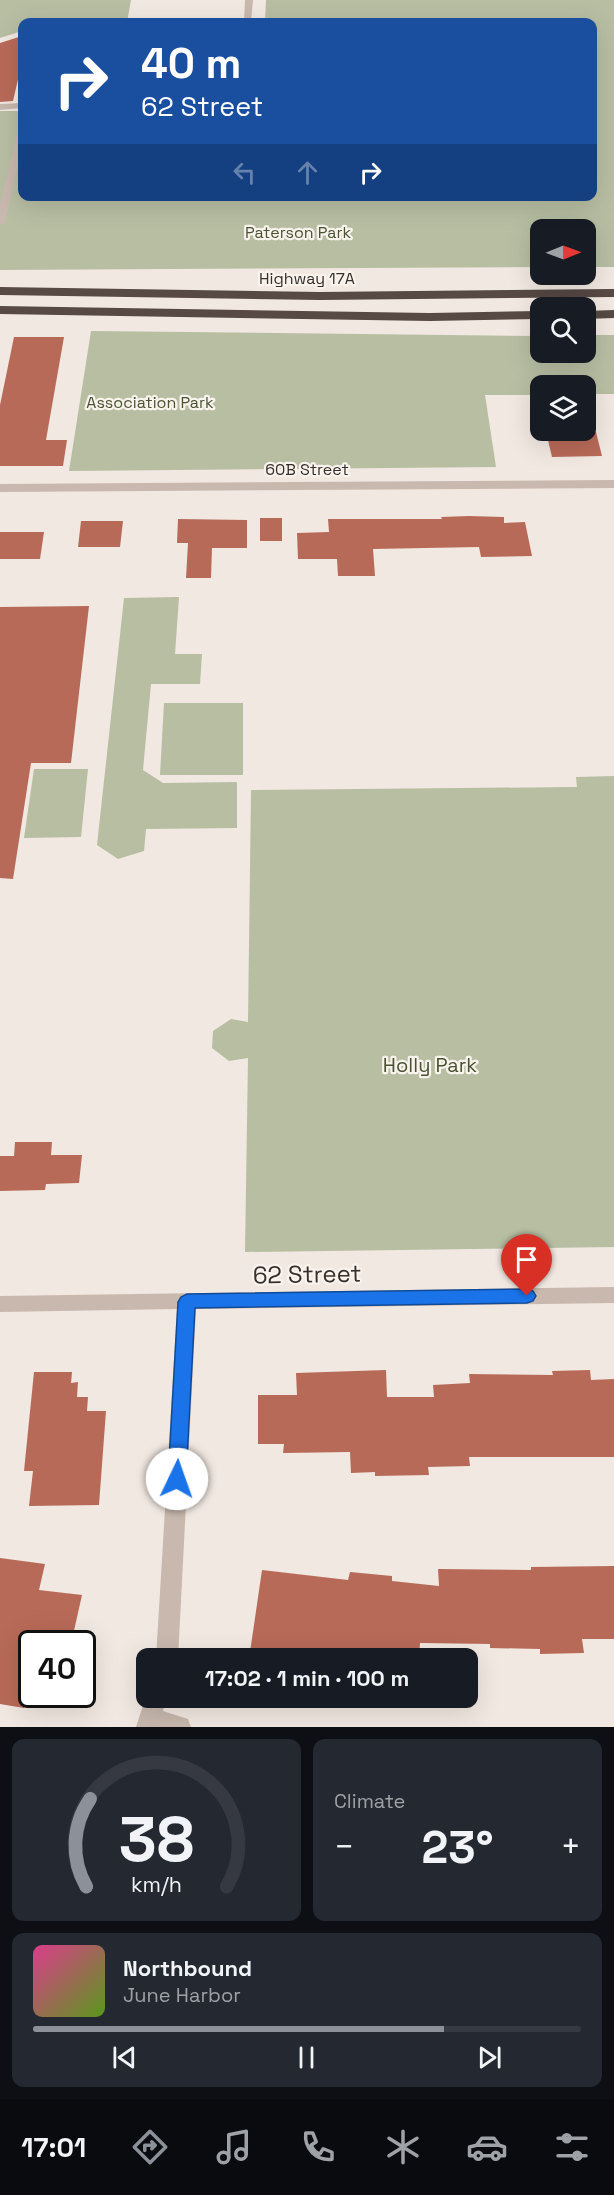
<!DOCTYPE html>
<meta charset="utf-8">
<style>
body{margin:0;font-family:"Space Grotesk",sans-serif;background:#242831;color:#f1f3f6;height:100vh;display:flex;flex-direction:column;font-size:22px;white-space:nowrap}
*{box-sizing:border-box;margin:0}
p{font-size:20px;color:#9ea1a6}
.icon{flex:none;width:33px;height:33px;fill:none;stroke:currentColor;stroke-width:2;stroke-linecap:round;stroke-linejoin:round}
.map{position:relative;height:1727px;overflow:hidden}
.details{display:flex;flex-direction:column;gap:12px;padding:12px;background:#0d0f14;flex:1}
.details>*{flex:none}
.banner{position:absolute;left:18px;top:18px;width:579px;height:183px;border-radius:12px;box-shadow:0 6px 24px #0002;background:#1a4fa0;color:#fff;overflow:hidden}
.needle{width:39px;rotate:89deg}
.tools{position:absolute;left:530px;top:219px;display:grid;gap:12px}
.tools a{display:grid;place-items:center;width:66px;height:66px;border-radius:12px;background:#171b24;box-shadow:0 6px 24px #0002;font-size:30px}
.speed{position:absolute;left:18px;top:1630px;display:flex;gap:12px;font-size:30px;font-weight:700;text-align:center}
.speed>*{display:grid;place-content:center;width:78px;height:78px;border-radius:50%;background:#171b24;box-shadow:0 6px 24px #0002;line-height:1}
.speed .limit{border:3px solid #111;border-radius:9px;background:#fff;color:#111}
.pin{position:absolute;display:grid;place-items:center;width:51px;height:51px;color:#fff;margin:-62px -26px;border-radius:50% 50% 50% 0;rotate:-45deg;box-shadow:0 0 6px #0007}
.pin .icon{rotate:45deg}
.me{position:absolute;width:66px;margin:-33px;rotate:3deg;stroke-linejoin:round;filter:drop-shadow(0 0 4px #0008)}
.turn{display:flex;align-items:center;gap:21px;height:126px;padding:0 24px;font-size:27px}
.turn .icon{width:78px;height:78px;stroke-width:2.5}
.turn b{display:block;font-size:42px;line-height:51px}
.lanes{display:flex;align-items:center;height:57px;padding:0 24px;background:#0003;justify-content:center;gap:30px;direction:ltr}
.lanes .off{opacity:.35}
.big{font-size:45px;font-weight:600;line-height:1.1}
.details .tile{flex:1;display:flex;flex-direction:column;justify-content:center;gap:9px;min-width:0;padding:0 21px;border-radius:12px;background:#242831}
.details .dial{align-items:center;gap:0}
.dial svg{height:156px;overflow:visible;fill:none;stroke:#363941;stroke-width:7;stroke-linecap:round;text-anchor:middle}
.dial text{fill:#f1f3f6;stroke:none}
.song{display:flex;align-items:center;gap:18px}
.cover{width:72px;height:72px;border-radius:9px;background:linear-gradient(135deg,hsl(330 70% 55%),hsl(90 70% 35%))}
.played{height:6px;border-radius:3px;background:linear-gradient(90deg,#8c9099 75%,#363941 75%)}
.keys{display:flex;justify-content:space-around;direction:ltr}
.heat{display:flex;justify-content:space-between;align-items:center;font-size:33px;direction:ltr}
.details .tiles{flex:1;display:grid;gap:12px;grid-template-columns:1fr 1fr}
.tile:last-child{grid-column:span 2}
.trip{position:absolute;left:136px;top:1648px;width:342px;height:60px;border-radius:12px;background:#171b24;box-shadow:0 6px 24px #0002;font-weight:600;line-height:60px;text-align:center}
.menu{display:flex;height:96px;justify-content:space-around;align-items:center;background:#090b0e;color:#9ea1a6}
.menu .icon{width:42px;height:42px}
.menu .active{color:#8c9099}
.menu b{font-size:27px;color:#f1f3f6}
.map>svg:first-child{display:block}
.green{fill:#b7bea2}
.building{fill:#b86a58}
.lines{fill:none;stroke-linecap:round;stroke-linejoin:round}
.minor{fill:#c8b8ae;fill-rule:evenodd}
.highway{fill:#574944;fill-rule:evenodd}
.route{fill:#1a73e8;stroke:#114b97;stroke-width:1.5}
.labels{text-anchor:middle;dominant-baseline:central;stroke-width:4.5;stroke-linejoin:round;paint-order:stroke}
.far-park-label{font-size:16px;fill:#495332;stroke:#f9f3ed}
.far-street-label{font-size:16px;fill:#372f2b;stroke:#f9f3ed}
.park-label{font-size:20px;fill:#495332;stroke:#f9f3ed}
.near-street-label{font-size:24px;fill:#372f2b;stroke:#f9f3ed}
</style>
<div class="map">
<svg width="614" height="1727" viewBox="0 0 614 1727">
<rect width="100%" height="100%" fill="#f1e8e1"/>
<path class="green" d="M0 0H131L127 22H22V31L0 38Z
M266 0H614V267H585V230H540V267L0 270V111H22V196H592V22H265Z
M91 331 540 336V352H585V335H614V394H585V386H540V395H485L496 467 69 471Z
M179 597 175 654H202L200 684H151L143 770 163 783 237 782V828L146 829 144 851 118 859 97 845 124 598Z
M164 703H243V775H160Z
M34 769H88L81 837 24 838Z
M614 776V1247L245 1252 248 1058 229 1061 212 1048 213 1031 231 1019 248 1022 251 790 577 787 576 777Z"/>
<path class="building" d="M22 36V62L13 101 0 102V43Z
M14 337H64L46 440H67L63 466H0V405Z
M546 432H596L602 456 552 457Z
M469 516 504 517V523L525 522 532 556 481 557 479 547 373 549 375 576H338L337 559H298L297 533 329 532 328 519H442L441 517Z
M260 518H282V541H260Z
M178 519 247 520V548H212L211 578H186L188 543H177Z
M81 521H123L120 547H78Z
M0 532H44L40 559H0Z
M89 606 71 763H31L13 879 0 878V607Z
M15 1142H52L51 1155H82L79 1183 46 1184 45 1190 0 1191V1156H14Z
M386 1370 387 1397H434L433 1385 470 1383 469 1374 553 1375 552 1371 590 1370 591 1380 614 1379V1457H469L470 1466 428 1467 429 1475 375 1476V1472L351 1473 350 1452 283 1453 284 1444H258V1395H297L296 1373Z
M34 1372H72L71 1383 78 1382 77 1397H88L87 1411H106L99 1505 29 1506 33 1471H24Z
M0 1558 45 1564 39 1590 82 1595 71 1644H32V1676L24 1708 0 1704Z
M614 1566V1639H582L584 1653 540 1654V1649L490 1648V1644L420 1643 419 1658 384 1654V1659H249L262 1570 348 1580 350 1572 392 1576V1581L439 1586 438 1569 531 1570V1567Z"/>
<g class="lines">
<path class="minor" d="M245 0H253L251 22H244Z
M22 103V108L0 110V104Z
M22 128V147L5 223 0 226V204L18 131Z
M614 480V488L0 492V484Z
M614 1287V1303L196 1309 178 1659H156L177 1309 0 1312V1296Z
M147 1693V1698H167L163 1711 188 1719 191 1727H136Z"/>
<path class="highway" d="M0 287 320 292 614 289V297L320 300 0 295Z
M0 306 430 313 540 311V319L430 321 0 314Z
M614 310V318L585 319V311Z"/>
</g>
<path class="route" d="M527 1289 533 1291 536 1296 533 1301 527 1303 195 1308 186 1479 184 1485 177 1487 171 1485 168 1479 178 1302 181 1297 187 1294Z"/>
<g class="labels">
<g class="far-park-label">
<text x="298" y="232">Paterson Park</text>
<text x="150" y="402">Association Park</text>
</g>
<g class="far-street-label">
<text x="307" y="278">Highway 17A</text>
<text x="307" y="469">60B Street</text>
</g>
<g class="park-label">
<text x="430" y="1065">Holly Park</text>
</g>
<g class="near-street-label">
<text transform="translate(307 1274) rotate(-1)">62 Street</text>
</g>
</g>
</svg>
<div class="tools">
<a><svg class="needle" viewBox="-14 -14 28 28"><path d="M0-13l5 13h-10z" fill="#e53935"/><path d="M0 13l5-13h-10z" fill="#9ea1a6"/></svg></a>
<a><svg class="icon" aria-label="search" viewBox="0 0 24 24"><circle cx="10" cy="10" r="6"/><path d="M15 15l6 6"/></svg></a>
<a><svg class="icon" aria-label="layers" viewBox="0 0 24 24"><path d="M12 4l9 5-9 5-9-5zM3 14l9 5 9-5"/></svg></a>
</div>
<div class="speed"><div class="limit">40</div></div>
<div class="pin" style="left:527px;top:1296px;background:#d93025"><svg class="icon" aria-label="arrive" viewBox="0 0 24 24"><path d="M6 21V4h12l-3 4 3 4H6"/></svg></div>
<svg class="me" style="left:177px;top:1479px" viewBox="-20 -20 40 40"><circle r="19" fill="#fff"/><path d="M0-13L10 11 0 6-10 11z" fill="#1a73e8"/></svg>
<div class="trip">17:02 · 1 min · 100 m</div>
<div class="banner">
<div class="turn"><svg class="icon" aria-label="right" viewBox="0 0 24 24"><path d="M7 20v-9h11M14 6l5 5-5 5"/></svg><div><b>40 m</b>62 Street</div></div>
<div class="lanes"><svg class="icon off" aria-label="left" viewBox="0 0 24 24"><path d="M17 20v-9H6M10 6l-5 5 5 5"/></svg><svg class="icon off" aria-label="ahead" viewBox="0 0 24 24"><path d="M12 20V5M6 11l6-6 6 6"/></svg><svg class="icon" aria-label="right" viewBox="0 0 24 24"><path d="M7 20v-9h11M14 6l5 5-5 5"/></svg></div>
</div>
</div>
<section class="details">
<div class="tiles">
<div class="tile dial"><svg viewBox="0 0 100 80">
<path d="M14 69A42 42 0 1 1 86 69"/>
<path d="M14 69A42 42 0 0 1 16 24" stroke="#8c9099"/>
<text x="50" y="56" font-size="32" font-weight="700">38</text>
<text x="50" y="72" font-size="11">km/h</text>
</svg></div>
<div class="tile"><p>Climate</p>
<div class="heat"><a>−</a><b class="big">23°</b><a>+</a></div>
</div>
<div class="tile">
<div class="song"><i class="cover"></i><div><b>Northbound</b><p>June Harbor</p></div></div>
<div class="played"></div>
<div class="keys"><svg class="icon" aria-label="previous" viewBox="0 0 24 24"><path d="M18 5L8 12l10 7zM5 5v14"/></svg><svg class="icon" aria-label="pause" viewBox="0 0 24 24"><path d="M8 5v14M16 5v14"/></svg><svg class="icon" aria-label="next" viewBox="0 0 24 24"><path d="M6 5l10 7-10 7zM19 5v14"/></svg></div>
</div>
</div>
</section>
<nav class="menu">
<b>17:01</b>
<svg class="icon active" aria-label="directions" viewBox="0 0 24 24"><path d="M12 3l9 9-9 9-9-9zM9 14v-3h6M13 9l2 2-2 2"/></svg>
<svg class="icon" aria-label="music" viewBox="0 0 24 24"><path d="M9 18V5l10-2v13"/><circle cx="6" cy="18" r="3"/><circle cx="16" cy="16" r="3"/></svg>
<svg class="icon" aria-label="phone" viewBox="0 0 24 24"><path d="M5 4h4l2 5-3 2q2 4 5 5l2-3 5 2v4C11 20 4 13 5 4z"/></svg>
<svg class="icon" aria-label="climate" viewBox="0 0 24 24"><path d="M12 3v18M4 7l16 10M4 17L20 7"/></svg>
<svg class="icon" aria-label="car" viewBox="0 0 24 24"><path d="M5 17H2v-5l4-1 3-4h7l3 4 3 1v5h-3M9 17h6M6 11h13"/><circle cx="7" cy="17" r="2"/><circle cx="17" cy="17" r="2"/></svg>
<svg class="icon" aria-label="filters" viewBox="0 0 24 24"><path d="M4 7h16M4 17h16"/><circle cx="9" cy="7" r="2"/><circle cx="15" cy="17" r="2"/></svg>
</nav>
